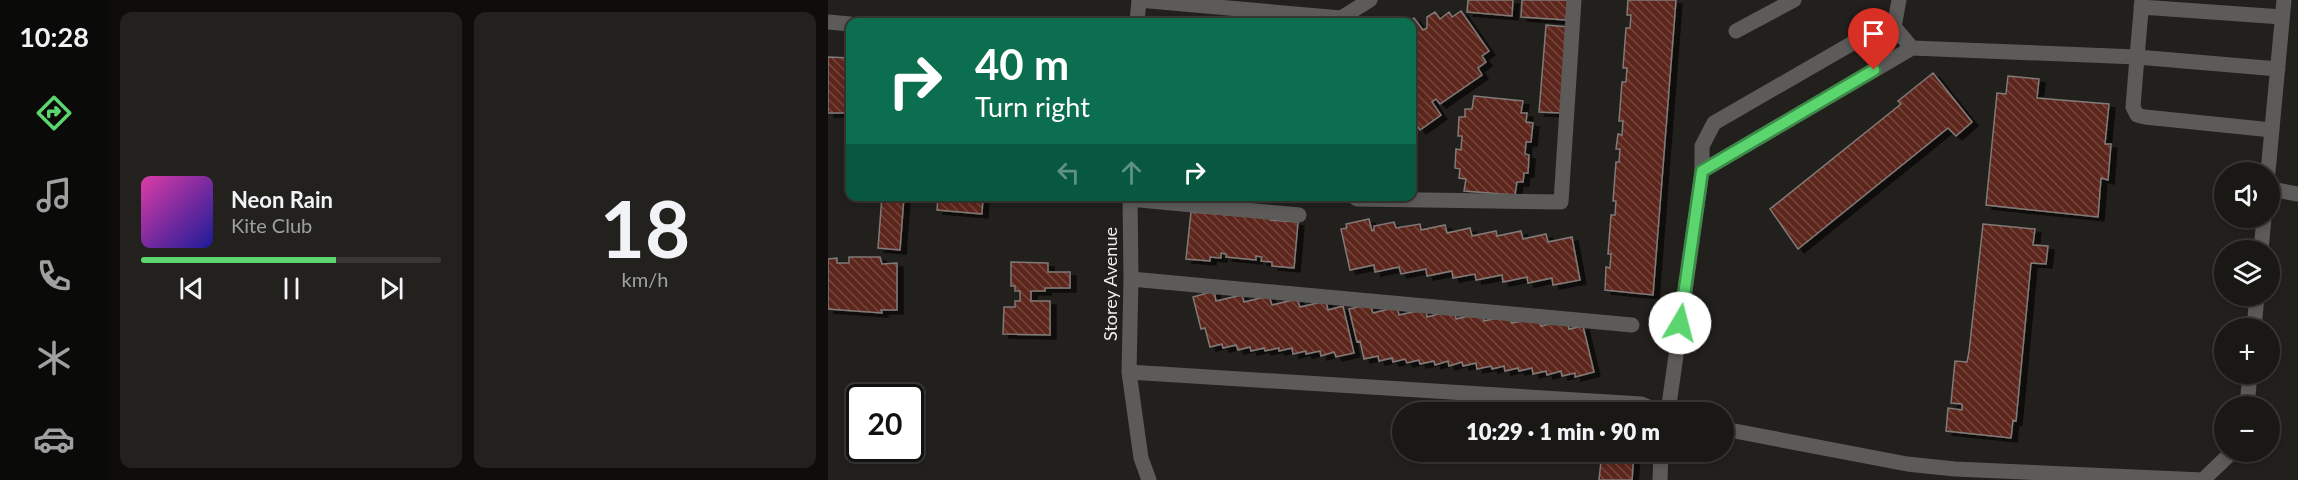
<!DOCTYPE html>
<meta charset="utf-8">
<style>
body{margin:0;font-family:Lato,sans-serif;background:#23211e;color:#f1f3f6;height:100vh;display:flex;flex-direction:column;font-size:22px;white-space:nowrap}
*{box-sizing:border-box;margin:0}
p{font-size:20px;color:#9fa0a0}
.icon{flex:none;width:33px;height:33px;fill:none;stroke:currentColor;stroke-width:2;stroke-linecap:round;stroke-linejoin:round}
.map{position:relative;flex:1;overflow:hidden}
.side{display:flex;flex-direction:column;gap:12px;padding:12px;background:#0e0d0c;width:720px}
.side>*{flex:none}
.guide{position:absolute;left:18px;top:18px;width:570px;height:183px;border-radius:12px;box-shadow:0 3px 9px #0003,0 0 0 2px #383734;background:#0b6e4f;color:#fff;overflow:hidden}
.controls{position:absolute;left:1386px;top:162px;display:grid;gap:12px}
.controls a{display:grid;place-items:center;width:66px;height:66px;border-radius:50%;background:#1a1815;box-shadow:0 3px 9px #0003,0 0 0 2px #383734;font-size:30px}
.speed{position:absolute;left:18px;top:384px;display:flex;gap:12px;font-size:30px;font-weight:700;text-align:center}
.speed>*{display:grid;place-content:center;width:78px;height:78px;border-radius:50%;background:#1a1815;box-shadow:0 3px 9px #0003,0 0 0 2px #383734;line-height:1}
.speed .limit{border:3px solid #111;border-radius:9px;background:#fff;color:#111}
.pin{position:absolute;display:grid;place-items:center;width:51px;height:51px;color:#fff;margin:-62px -26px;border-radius:50% 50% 50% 0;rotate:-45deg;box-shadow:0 0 6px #0007}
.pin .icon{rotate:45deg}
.me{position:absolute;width:66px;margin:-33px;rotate:8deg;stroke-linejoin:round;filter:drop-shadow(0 0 4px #0008)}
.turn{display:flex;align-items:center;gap:21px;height:126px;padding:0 30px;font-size:27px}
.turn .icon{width:78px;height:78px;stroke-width:2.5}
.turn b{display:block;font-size:42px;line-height:51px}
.lanes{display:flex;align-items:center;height:57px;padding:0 30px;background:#0003;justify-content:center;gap:30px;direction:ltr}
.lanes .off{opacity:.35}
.side .widget{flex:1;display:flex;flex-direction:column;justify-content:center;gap:9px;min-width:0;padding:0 21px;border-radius:12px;background:#23211e}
.side .dial{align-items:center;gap:0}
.dial b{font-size:78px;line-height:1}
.song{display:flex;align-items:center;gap:18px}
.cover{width:72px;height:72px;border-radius:9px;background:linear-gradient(135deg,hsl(320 70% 55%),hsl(240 70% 35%))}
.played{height:6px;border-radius:3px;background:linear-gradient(90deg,#5bd56e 65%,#383734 65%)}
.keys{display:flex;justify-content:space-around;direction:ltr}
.side .tiles{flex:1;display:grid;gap:12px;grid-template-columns:repeat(2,1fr)}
.trip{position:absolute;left:564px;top:402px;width:342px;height:60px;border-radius:30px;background:#1a1815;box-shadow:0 3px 9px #0003,0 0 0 2px #383734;font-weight:800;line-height:60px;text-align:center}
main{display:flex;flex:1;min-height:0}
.dock{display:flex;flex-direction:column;width:108px;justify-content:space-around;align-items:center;background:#0a0a08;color:#9fa0a0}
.dock .icon{width:42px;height:42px}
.dock .active{color:#5bd56e}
.dock b{font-size:27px;color:#f1f3f6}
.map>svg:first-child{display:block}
.building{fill:url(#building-back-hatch);stroke:#807a78;stroke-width:1.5;filter:url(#shadow)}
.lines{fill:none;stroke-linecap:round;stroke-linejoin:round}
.minor{stroke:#5d5b5a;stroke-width:15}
.route-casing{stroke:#3b8a48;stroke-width:15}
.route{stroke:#5bd56e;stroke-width:10}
.labels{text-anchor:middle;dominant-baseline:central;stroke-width:6;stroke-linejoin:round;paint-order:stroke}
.street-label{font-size:18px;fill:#edece9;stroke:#22201c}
</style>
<main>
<nav class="dock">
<b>10:28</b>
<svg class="icon active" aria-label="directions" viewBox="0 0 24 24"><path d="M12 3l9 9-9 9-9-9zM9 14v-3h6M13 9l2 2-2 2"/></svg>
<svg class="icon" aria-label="music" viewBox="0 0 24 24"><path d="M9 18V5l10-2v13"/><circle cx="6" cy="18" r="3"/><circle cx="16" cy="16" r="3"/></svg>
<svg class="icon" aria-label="phone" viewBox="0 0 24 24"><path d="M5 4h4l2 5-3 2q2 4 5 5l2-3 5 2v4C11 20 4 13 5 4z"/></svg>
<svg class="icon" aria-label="climate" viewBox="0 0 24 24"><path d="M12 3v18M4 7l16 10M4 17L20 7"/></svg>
<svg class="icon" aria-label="car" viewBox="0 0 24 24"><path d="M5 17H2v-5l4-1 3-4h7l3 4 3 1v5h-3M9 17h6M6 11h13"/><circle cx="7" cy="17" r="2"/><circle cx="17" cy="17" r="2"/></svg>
</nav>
<section class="side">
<div class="tiles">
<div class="widget">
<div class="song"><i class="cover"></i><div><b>Neon Rain</b><p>Kite Club</p></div></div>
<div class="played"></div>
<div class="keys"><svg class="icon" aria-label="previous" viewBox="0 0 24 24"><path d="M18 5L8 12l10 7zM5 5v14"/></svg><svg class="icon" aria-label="pause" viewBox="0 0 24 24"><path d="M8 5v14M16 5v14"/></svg><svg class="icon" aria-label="next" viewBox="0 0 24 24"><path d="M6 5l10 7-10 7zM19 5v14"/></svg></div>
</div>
<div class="widget dial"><b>18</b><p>km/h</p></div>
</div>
</section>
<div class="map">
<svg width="1470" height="480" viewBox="0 0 1470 480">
<defs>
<pattern id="building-back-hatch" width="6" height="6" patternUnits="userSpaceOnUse" patternTransform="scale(1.5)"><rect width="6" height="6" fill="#5d261b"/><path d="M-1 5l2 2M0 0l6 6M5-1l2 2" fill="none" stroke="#75463c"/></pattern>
<filter id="shadow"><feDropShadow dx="6" dy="4" stdDeviation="0" flood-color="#0009"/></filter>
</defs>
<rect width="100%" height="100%" fill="#22201c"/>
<path class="building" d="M640 0H685L684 16 639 12Z
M694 0H740L738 20 693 17Z
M800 0H848L825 295 777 290 778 267 782 268 783 254H780L783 215H787L788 201H785L788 162H791L792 149H788L790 134 794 135 795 121H791L794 82H798L799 68H795L798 28H802L803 15H799Z
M633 11 661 51 654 56 658 62 650 68 654 75 612 104 608 99 604 102 613 115 592 130 586 121 584 123V40L587 37 584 32V22H580L586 18 595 30 599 28V17L607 12 612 19 621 12 624 17Z
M718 25 740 27 733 113 711 112Z
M0 57 22 58V113H0Z
M1105 73 1144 122 1128 136 1120 128 970 249 942 209 1073 104 1070 101Z
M1180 76 1211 79 1209 98 1281 104 1277 144H1283L1280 180 1273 178 1270 217 1158 205 1169 93 1178 94Z
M646 96 695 101 693 113H699L698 122 705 123 703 142H698L697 154 701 155 700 173H696L695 182H689L687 195 636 191 638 179 631 178 632 169 627 168 628 149 633 150 634 136H630L631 117H637V109H644Z
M54 196H76L72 250 50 248Z
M110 196H155L154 214 109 210Z
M363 212 442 218V220L470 222 466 268 444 266V262L433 261 434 257 428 256V260L398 257V254L393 253V258L382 257V261L358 259Z
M541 219 544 231 546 230V226L566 222 568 228 592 224 593 230 617 225 619 233 642 228 644 236 668 231 669 236 693 231 695 239 718 234 720 242 744 237 752 280 725 285 724 278 700 283 699 277 675 282 674 275 648 280 647 274 625 278 624 271 599 276 598 269 573 274 571 267 547 272 546 265 522 270 513 229 519 228 518 224Z
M1155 224 1207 229 1205 245 1220 246 1218 264 1203 263 1188 421 1185 420 1183 438 1118 431 1120 408 1134 410V404L1123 403 1127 361 1139 362 1141 352Z
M21 257H52L54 264 69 263V310H53L54 313 0 309V259L9 258V263H21Z
M183 262 220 263V272H242V288H217V291H203V301H222V335L175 334 176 307H187V301H192V291H187V286H183Z
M386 291 388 301 414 295 416 302 441 296 444 305 469 299 472 307 498 301 500 310 515 306 526 353 508 357 506 352 493 356 492 351 478 354V351L465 354 464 348 451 351V348L437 351 436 348 423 351 422 347 410 350 408 345 395 348 394 344 382 347 377 328 373 329 365 297Z
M542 304 545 313 569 307 571 315 598 309 599 317 626 310 628 319 654 313 656 321 682 315 684 323 711 317 713 326 739 320 741 329 755 326 766 372 747 377V373L734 376 733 371 719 375 718 371 705 374 704 368 691 371 690 368 677 371 676 366 664 369 663 366 649 369 648 363 635 366 634 362 621 366 620 361 607 365 606 361 592 364 591 360 579 363 577 359 565 362 564 358 551 361 550 356 536 359 532 341 529 342 521 309Z
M774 452H806L804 480H771Z"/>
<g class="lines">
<path class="minor" d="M311 0 513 18 542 0
M1313 7 1454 17
M0 22 22 24
M309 22 311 0
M1066 27 1071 0
M908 31 966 0
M1444 130 1317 117 1309 115 1305 107 1309 57 1450 69
M874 171V146L886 123 1049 29 1066 27 1084 48
M1440 172 1456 0
M1442 189 1470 194
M302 196 303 279 301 372 313 458 321 480
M525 196 529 199 733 202 746 0
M301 199 471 215
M1433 250 1436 218
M303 279 804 325
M1426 328 1429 296
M301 372 813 404 832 412
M1419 406 1422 374
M840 412 874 171 1084 48 1309 57 1314 0
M896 429 1079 464 1127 469 1375 480 1404 452
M832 480 833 452"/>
</g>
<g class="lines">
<defs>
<path id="route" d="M852 323 874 171 1046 70"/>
</defs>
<use href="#route" class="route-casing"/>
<use href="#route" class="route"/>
</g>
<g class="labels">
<g class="street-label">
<text transform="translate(282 284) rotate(-90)">Storey Avenue</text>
</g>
</g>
</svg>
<div class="controls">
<a><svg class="icon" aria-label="sound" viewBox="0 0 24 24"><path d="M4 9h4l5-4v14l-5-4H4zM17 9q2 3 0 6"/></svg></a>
<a><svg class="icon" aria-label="layers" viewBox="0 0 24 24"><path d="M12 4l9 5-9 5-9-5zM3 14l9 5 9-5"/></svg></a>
<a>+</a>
<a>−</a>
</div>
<div class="speed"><div class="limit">20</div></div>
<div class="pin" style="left:1046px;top:70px;background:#d93025"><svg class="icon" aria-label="arrive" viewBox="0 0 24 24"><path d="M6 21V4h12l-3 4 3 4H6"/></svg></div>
<svg class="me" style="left:852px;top:323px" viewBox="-20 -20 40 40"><circle r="19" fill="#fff"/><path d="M0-13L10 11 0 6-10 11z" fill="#5bd56e"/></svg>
<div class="trip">10:29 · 1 min · 90 m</div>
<div class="guide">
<div class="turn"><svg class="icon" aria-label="right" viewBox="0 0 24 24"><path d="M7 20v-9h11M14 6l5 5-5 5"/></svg><div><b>40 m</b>Turn right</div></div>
<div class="lanes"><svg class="icon off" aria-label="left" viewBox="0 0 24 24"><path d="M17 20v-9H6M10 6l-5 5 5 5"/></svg><svg class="icon off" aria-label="ahead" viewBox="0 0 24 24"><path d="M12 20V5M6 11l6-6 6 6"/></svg><svg class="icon" aria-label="right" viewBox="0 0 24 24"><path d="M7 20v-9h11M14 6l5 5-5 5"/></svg></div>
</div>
</div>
</main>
